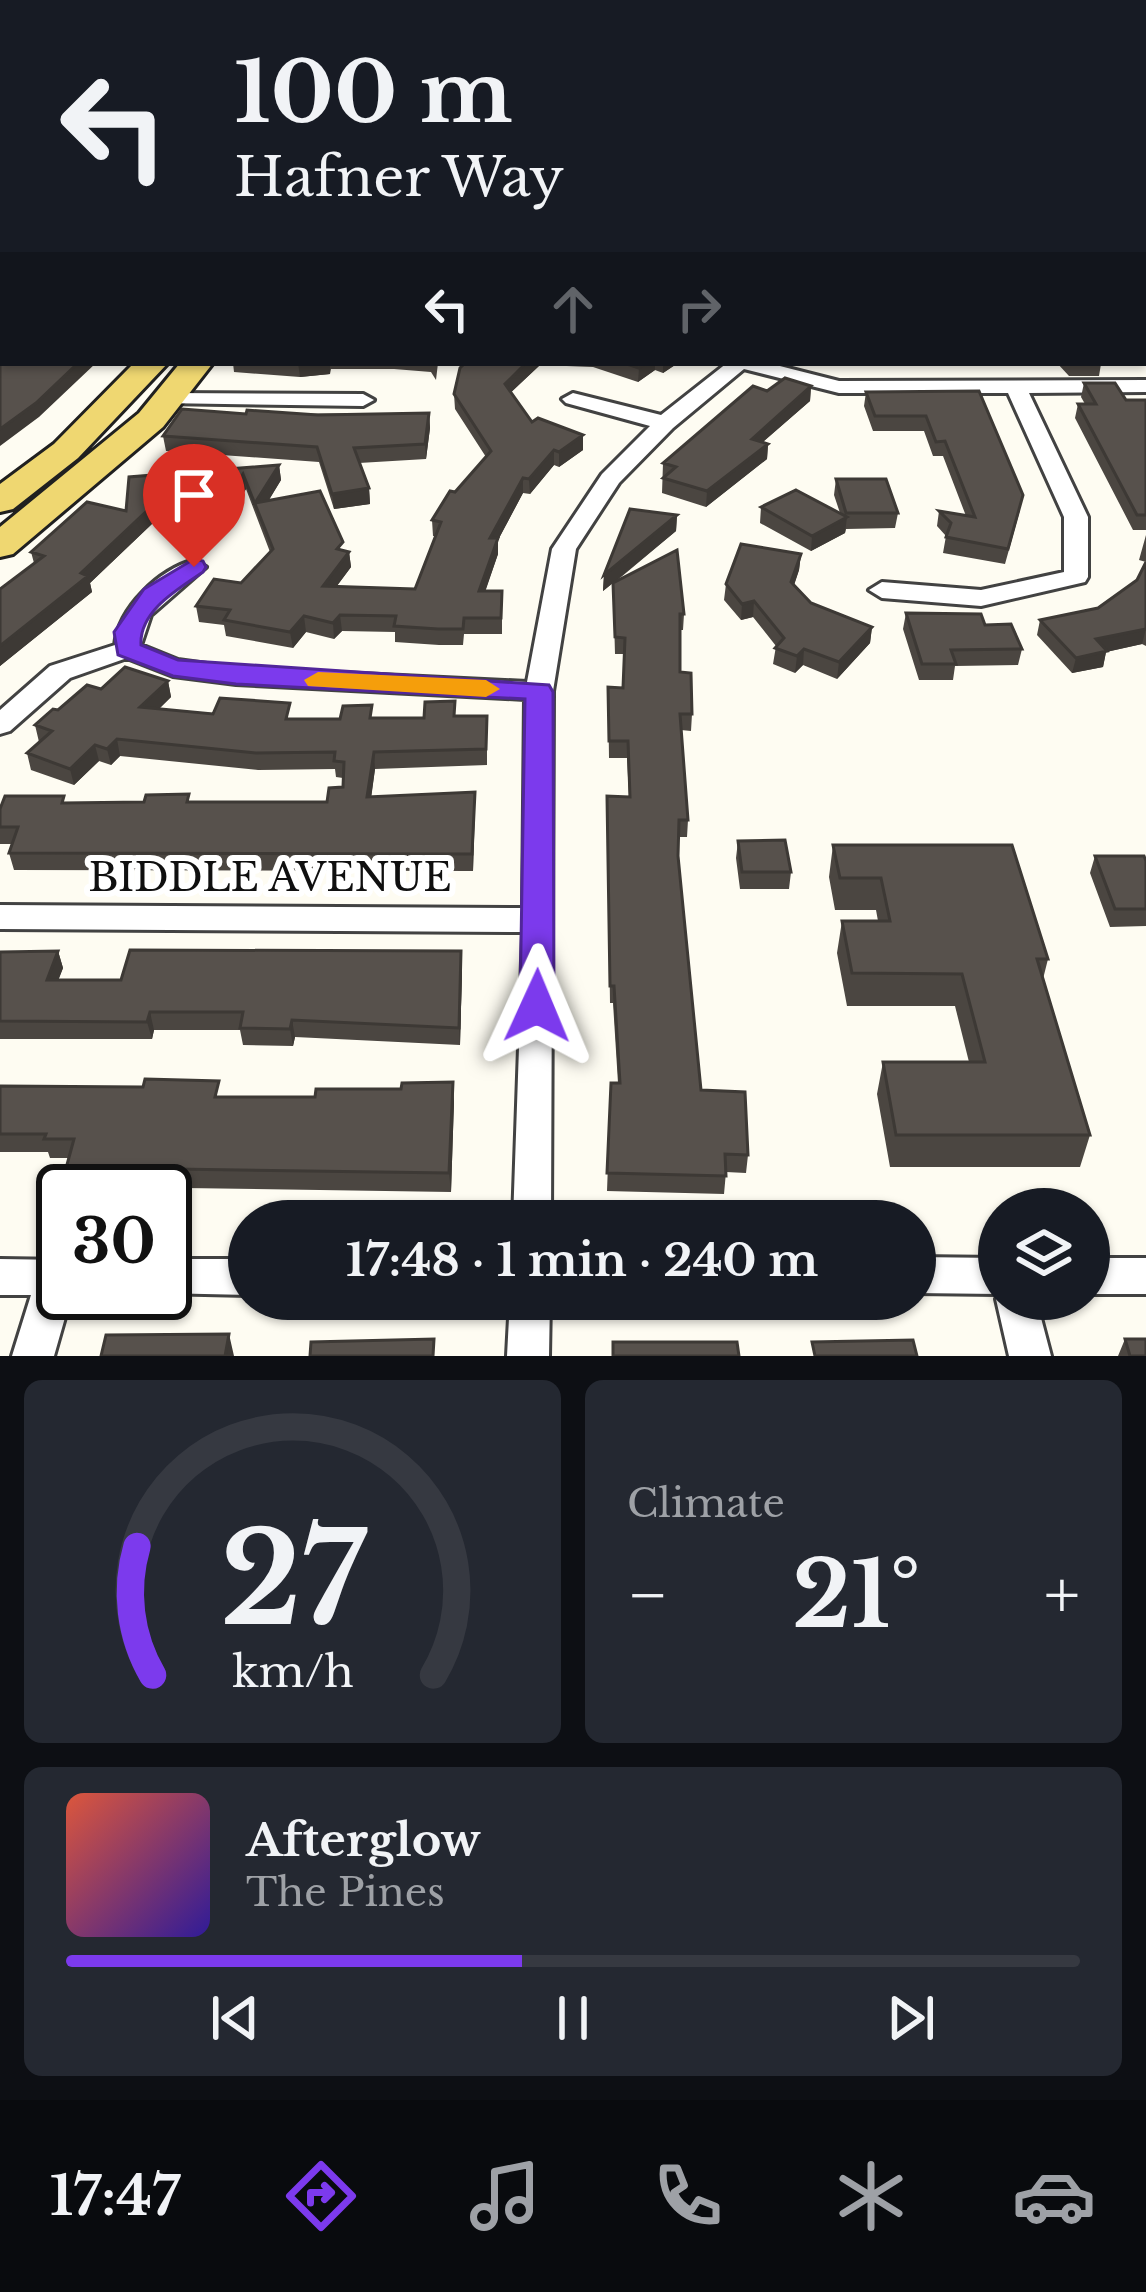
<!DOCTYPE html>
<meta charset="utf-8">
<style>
body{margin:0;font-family:"Libre Baskerville",serif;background:#242831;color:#f1f3f6;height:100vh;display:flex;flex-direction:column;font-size:45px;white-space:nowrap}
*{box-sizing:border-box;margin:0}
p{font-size:39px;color:#9ea1a6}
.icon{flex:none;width:66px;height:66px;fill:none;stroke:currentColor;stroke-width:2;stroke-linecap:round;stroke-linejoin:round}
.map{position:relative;height:1356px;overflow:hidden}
.details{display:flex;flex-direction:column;gap:24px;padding:24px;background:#0d0f14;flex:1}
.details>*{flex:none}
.top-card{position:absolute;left:0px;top:0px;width:1146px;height:366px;box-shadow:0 3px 9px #0004;background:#171b24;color:#f1f3f6;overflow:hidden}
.buttons{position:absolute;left:978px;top:1188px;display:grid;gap:24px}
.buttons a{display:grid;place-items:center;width:132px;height:132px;border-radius:50%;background:#171b24;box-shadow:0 3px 9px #0004;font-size:60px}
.speed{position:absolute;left:36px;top:1164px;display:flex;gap:24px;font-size:60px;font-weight:700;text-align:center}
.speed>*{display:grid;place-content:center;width:156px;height:156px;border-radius:50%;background:#171b24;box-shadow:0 3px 9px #0004;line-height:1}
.speed .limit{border:6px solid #111;border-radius:18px;background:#fff;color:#111}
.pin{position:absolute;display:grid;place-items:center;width:102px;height:102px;color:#fff;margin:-123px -51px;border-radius:50% 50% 50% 0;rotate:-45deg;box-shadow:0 0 12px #0007}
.pin .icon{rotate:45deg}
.me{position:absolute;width:132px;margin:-66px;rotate:1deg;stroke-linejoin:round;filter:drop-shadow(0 0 9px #0008)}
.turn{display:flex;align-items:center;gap:42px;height:252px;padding:0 36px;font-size:54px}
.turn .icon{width:156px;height:156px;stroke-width:2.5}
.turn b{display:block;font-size:84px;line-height:102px}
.lanes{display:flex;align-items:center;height:114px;padding:0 36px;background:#0003;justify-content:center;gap:60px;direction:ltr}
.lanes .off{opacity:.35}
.big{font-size:90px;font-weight:700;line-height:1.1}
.details .tile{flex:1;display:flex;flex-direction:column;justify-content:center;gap:18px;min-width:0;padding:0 42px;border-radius:18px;background:#242831}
.details .dial{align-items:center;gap:0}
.dial svg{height:312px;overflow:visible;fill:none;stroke:#363941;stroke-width:7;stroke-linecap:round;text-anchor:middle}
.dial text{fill:#f1f3f6;stroke:none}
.song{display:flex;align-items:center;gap:36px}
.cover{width:144px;height:144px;border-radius:18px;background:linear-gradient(135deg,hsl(10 70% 55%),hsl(250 70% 35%))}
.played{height:12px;border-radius:6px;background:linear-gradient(90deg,#7c3aed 45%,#363941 45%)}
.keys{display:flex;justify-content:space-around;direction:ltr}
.heat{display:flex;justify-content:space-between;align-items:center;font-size:66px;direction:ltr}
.details .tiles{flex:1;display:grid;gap:24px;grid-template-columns:1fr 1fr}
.tile:last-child{grid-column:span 2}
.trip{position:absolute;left:228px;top:1200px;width:708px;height:120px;border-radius:60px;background:#171b24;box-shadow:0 3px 9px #0004;font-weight:700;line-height:120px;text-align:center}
.tab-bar{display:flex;height:192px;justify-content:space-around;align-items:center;background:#090b0e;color:#9ea1a6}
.tab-bar .icon{width:84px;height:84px}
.tab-bar .active{color:#7c3aed}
.tab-bar b{font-size:54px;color:#f1f3f6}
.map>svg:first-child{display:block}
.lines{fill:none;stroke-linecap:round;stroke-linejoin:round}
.street-casing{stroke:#424242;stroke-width:6}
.secondary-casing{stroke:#313131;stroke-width:6}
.primary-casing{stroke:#202020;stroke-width:6}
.street{fill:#fff;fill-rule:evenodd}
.secondary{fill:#f9f5b2;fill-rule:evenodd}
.primary{fill:#efd771;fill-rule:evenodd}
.wall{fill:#4b4641}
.shaded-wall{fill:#3d3935}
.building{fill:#57514c;stroke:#3d3935;stroke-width:3}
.route{fill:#7c3aed;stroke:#51269a;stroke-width:3}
.slow{fill:#f59e0b}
.labels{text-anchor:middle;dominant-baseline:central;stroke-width:12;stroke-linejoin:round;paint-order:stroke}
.street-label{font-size:39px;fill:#0f0f0f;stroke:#fff}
</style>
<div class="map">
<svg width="1146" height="1356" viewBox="0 0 1146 1356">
<rect width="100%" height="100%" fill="#fefcf2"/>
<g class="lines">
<defs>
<path id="street" d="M359 0H371L373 3H361Z
M727 363H768L839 381 1146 380V392L1029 393 1088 517V577L1085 582 981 606 882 598 869 590 882 582 981 590 1064 572V517L1008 393H839L744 369 673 428 619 483 576 549 553 691 551 1221H513L523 932 0 929V905L523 908 525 699 236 684 173 676 127 658 70 678 10 731 0 734V710L50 666 115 645C119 607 159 570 194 560L206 567 151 615 141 645 178 660 236 668 527 682 552 549 602 474 650 426 566 403 562 399 573 393 661 415Z
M168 393 363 394 374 400 363 406 161 403 157 399Z
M915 1257 999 1258V1299H1036L1051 1356H1009L996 1299 998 1294 915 1293Z
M1089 1258H1146V1294H1089Z
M0 1259 63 1260V1293H72L54 1356H12L31 1295H0Z
M165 1259H249V1295L160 1293H165Z
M510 1299H550L549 1356H507Z"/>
<path id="secondary" d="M0 270H3V286H0Z"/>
<path id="primary" d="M195 0H215L216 3H196Z
M134 363H168L78 458 13 509 0 512V484L54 444Z
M180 363H213L163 427 13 554 0 557V527L139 413Z"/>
</defs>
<use href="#street" class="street-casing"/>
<use href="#secondary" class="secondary-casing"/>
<use href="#primary" class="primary-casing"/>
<use href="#street" class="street"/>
<use href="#secondary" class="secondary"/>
<use href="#primary" class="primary"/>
</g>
<path class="wall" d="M99 0H149V3H100Z
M391 0H1146V8L1143 7 1144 12 1146 13V61H1143V3H393Z
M1146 275V365L1101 364 1099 376H1069L1057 363H1143V276Z
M233 363H438L436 380 431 372 394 369H331L330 374 300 377 234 372Z
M465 363H678L663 373 655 370 638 382 593 367 540 365 511 392 532 422 583 450 559 467 554 465 530 494 523 493 498 540V554L485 591H502V634H464L463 645H439L395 642V632L342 631 334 639 306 632 293 648 226 636 224 625 199 622 196 606 241 583 270 552 246 489 226 520 154 522 90 583 92 592 0 666V589L34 563 31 552 126 511 279 465 281 480 268 501 344 551 349 552 351 567 336 587 415 589 436 536H433L432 520 486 457 455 409 454 394Z
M1084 383 1126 400H1146V530H1133L1075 418 1078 404H1085L1081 397Z
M811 386 810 401 763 442 768 444 767 459 706 507 662 493 663 463 767 391Z
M979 391 1020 510 1005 564 943 553 946 536 937 526 939 511 966 516 943 456H933L924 431H873L864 406 866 392Z
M429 413 430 428 426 459 359 463 369 488 370 504 334 509 319 462 166 451 163 436 246 414Z
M836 479 898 513 895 528 846 529 845 533 811 551 760 523 761 507 840 513 834 495Z
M677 515 676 531 614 583 684 614 683 630H680V672L692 714 691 731 681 730 688 820 687 837H678V856L701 1090 748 1155 746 1173 726 1172 724 1194 607 1191 611 1083H618L613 1003H610L607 796 629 797 627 758H609L608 687 623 688 624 654H615L613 583 603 591 604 575Z
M1146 535V562L1139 560Z
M801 554 799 570 794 585 811 603 872 627 870 643 837 679 803 665 795 673 773 664 776 646 753 617 741 620 724 600 726 584Z
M1146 562V646L1142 644 1106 652 1103 667 1072 673 1037 635 1040 620 1098 608 1137 580Z
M906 613 985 625 1022 649 1018 665 955 666 953 680H919L903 629Z
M168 681 171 697 159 709 292 719 487 716V765L375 769 371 797 475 792 473 871 14 870 9 853 12 844H0V809L66 803 327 802 343 787V778L336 777 335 769 258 770 120 756 111 765 99 761 74 785 31 770 27 753 39 742 35 725 58 710 101 689Z
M738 841 791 872 789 889H740L736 858Z
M833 845 1048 959 1043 979 1090 1135 1080 1167H890L877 1094 883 1062H969L955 1006H847L837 953 842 921H878L876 910H835L829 877Z
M1095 856 1146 861V926L1110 927 1090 873Z
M58 951 63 968 58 980H121L462 969 460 1045 295 1037 293 1046 243 1045 240 1030H154L152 1039H0V952Z
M0 1086 223 1097H315L454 1101 451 1192 113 1187 71 1191 65 1172 69 1158H50L48 1152H0Z
M1125 1339 1146 1356H1118Z"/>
<path class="shaded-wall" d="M78 363H96L39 417 0 446V429Z
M298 363H330V374L300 377Z
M526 363H540V365L505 398V384Z
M646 363H655V370L638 382 639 368Z
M663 363H678L663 373Z
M811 386 810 401 750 453 752 439Z
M429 413 430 428 426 459 425 444Z
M583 435V450L559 467V452Z
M768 444 767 459 706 507 707 491Z
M554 450V465L530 494 529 479Z
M279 465 281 480 260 515 255 503Z
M243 474 246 489 226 520 224 505Z
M523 478V493L498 540V554L480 607 479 591 490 538Z
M369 488 370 504 334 509 332 494Z
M151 507 154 522 90 583 92 592 0 666V646Z
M677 515 676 531 603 591 604 575Z
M847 517 845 533 811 551 812 536Z
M349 552 351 567 325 602 323 586Z
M801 554 799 570 790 597 791 582Z
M754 601 753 617 741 620 742 604Z
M340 615 342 631 334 639 333 623Z
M304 616 306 632 293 648 290 632Z
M872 627 870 643 837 679 839 662Z
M1146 629 1142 644 1106 652 1103 667 1072 673 1076 658 1096 639Z
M804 649 803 665 795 673 797 656Z
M168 681 171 697 143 724 140 707Z
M117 739 120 756 111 765 107 749Z
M95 745 99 761 74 785 70 769Z
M374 752 375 769 369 814 367 797Z
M475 792V809L473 871 472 854Z
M58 951 63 968 52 997 47 980Z
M461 951 462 969 460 1045 459 1028Z
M150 1012 154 1030 152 1039 147 1022Z
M292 1020 295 1037 293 1046 290 1029Z
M453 1082 454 1101 451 1192 449 1173Z
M229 1334 234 1356H225Z"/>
<path class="building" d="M246 0H327L330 3 240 2Z
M398 0H1143V3H400Z
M1143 5 1144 12 1146 13V50H1143Z
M1143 65H1146V123H1144L1143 127Z
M1143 137H1146V176H1143Z
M1143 202 1146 215V255L1143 256Z
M1146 275V351H1143V276Z
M0 286 3 287V363H78L36 403 0 429Z
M465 363H526L505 384 532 422 538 418 583 435 559 452 554 450 529 479 523 478 490 538H498L479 591H502L501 618H464L463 629H438L394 626 396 616 340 615 333 623 304 616 290 632 224 620 230 610 196 606 214 579 241 583 273 549 243 474 224 505 151 507 81 573 88 576 0 646V589L44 556 31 552 87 502 126 511 129 477 279 465 255 503 320 491 343 542 337 549 349 552 323 586 415 589 441 522 432 520 450 491 455 492 491 451 454 394 460 368Z
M624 363H646L639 368Z
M785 378 811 386 752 439 768 444 707 491 663 478 676 467 663 463 753 386 767 391Z
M1084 383H1115L1126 400H1146V515H1137L1078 404H1096Z
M979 391 1023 495 1008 549 946 537 951 523 939 511 975 517 945 441 936 442 926 416H875L866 392Z
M182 409 246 414 247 410 318 415 429 413 425 444 354 448 369 488 332 494 317 447 163 436Z
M836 479H886L898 513H846Z
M796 490 847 517 812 536 761 507Z
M630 509 677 515 604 575Z
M741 544 801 554 791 582 811 603 872 627 839 662 804 649 797 656 775 648 784 638 754 601 742 604 726 584Z
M677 550 684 614H680V672L691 673 692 714H680L688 820H679L678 856 701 1090 745 1092 748 1155 725 1154 726 1176 607 1173 611 1083H620L614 986H610L607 796 630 797 628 741H609L608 687 623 688 625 638 615 637 613 583Z
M1146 562V629L1096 639 1107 651 1076 658 1040 620 1098 608 1137 580Z
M906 613 981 614 985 625 1011 624 1022 649 951 650 956 664H922Z
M125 667 168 681 140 707 213 714 220 698 290 703 286 719H340L343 706 372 705 370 718H424L425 702 455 701 454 716H487L486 749 374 752 367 797 475 792 472 854 9 853 18 827H0V809L5 796H64L62 803 144 802 146 795 189 794 187 802H327L329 788 343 787 344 762 334 761 335 752 256 753 117 739 107 749 95 745 70 769 27 753 52 731 35 725 53 709 58 710 87 685 101 689Z
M785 840 791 872H742L738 841Z
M833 845H1012L1048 959H1037L1090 1135H896L883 1062H985L962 974 852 973 842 921H890L881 878H840Z
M1095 856H1144L1146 861V909H1115Z
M130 950 461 951 459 1028 292 1020 290 1029 240 1028 243 1012H150L147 1022 0 1021V952L58 951 47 980H121Z
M145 1079 219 1081 215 1097H315L316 1089H401L402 1083 453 1082 449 1173 108 1168 65 1172 74 1139H44L46 1134H0V1086L143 1087Z
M229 1334 225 1356H101L106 1335Z
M434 1339 433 1356H310L311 1342Z
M1125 1339H1146V1356H1130Z
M913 1340 917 1356H815L812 1342Z
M613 1342H737L739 1356H613Z"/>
<path class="route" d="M194 559 203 561 206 567 203 572C178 589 139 611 141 645L178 660 549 685 553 692 554 1006 549 1016 537 1020 525 1016 520 1006 525 699 236 684 173 676 118 655 114 632 144 589Z"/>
<path class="slow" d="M318 672 486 680 500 689 486 697 308 686 304 680Z"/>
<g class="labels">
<g class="street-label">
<text x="270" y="877">BIDDLE AVENUE</text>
</g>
</g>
</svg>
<div class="buttons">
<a><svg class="icon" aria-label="layers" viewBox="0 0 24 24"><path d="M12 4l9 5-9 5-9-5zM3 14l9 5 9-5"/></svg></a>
</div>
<div class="speed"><div class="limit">30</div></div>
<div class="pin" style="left:194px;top:567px;background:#d93025"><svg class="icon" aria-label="arrive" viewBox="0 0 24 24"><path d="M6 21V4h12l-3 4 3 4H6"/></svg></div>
<svg class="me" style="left:537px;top:1006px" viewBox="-20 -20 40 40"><path d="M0-17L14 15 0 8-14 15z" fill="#7c3aed" stroke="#fff" stroke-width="4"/></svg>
<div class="trip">17:48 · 1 min · 240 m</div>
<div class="top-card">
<div class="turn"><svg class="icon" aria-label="left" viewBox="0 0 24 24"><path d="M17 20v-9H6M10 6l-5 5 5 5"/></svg><div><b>100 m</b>Hafner Way</div></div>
<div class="lanes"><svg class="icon" aria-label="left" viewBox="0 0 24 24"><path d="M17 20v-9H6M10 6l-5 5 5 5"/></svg><svg class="icon off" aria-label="ahead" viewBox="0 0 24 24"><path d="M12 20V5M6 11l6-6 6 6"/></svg><svg class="icon off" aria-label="right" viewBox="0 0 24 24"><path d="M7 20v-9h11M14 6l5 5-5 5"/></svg></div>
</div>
</div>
<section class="details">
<div class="tiles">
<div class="tile dial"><svg viewBox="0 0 100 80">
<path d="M14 69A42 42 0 1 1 86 69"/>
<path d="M14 69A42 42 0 0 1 10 36" stroke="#7c3aed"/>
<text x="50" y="56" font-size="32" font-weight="700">27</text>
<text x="50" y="72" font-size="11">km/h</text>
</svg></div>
<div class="tile"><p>Climate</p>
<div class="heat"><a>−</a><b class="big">21°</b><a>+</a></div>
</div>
<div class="tile">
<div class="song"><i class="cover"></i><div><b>Afterglow</b><p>The Pines</p></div></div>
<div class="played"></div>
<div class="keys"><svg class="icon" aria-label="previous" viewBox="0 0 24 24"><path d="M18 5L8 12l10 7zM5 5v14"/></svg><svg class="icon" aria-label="pause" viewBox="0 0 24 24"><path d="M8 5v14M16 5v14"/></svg><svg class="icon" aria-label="next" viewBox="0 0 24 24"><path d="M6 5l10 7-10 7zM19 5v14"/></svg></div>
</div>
</div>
</section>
<nav class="tab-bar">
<b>17:47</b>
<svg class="icon active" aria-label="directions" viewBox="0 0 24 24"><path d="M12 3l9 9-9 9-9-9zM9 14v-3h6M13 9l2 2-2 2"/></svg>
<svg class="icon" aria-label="music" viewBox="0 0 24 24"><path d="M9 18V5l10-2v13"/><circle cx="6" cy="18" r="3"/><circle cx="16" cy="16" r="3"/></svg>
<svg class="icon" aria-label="phone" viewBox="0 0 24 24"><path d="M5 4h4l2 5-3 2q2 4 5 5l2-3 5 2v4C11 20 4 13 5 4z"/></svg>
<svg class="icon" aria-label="climate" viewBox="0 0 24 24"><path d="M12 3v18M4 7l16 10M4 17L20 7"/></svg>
<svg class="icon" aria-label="car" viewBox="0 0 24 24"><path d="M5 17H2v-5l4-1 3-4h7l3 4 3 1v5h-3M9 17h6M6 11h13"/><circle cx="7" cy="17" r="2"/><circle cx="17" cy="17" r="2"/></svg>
</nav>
